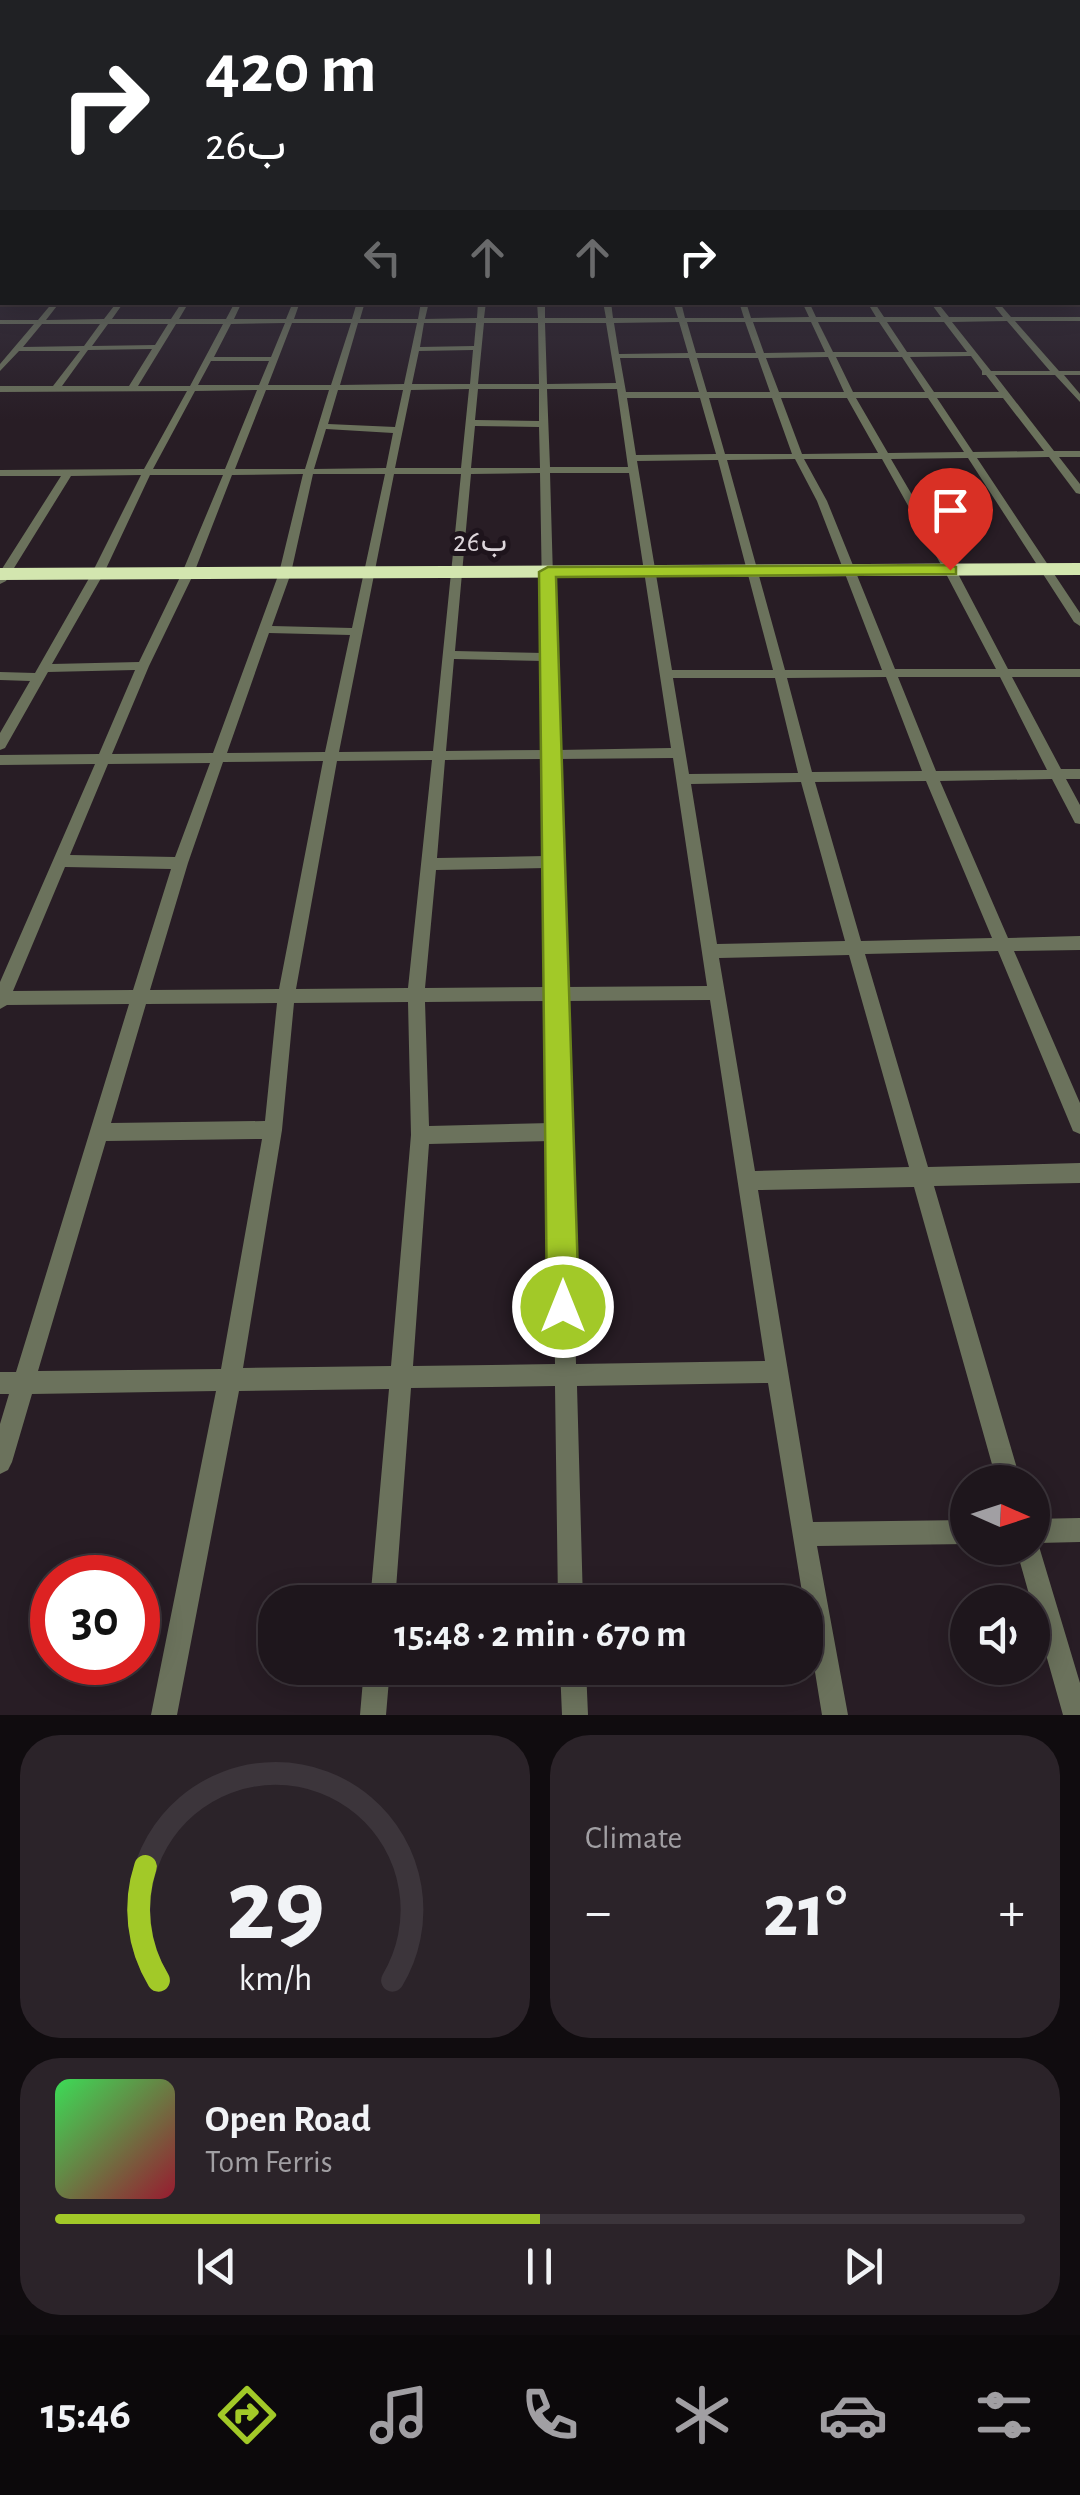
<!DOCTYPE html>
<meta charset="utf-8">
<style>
body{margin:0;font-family:"Alegreya Sans",Vazirmatn,sans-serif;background:#2b2329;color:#f1f3f6;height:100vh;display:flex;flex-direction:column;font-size:38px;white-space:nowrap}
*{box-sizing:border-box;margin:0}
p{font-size:32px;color:#a19fa3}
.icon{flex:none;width:55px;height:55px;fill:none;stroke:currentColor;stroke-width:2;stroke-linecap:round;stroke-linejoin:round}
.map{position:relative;height:1715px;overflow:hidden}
.drawer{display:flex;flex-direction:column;gap:20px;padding:20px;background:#100c0f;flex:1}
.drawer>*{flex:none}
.banner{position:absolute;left:0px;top:0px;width:1080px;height:305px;box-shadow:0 5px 25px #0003,0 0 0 2px #3c353b;background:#202124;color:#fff;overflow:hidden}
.needle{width:65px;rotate:93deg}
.controls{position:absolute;left:950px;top:1465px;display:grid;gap:20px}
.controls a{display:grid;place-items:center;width:100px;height:100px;border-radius:50%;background:#1e161c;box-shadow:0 5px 25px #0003,0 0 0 2px #3c353b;font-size:50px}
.speed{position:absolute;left:30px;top:1555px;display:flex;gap:20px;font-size:50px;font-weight:700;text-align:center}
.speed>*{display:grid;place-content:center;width:130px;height:130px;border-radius:50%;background:#1e161c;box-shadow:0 5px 25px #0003,0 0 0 2px #3c353b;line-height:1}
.speed .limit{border:15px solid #d22;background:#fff;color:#111}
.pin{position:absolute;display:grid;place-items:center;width:85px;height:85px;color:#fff;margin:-102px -42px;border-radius:50% 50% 50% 0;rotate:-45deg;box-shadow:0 0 10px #0007}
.pin .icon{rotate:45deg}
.me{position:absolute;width:110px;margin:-55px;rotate:0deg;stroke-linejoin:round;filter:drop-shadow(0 0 8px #0008)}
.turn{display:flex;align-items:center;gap:35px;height:210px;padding:0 40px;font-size:45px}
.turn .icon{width:130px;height:130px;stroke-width:2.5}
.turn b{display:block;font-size:70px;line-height:85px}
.lanes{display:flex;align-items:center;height:95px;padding:0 40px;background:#0003;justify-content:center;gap:50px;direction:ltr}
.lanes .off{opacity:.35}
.big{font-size:75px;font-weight:700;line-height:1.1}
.drawer .widget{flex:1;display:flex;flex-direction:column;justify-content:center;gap:15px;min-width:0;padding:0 35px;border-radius:40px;background:#2b2329}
.drawer .dial{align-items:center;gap:0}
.dial svg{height:260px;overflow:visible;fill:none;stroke:#3c353b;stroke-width:7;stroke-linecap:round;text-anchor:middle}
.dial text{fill:#f1f3f6;stroke:none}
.song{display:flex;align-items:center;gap:30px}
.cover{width:120px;height:120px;border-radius:15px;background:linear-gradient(135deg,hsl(130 70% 55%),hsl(350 70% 35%))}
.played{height:10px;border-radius:5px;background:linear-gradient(90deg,#a2c928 50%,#3c353b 50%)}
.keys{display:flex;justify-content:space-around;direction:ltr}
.heat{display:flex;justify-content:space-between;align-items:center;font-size:55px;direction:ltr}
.drawer .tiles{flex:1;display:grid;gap:20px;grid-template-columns:1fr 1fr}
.widget:last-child{grid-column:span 2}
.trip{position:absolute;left:258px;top:1585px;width:565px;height:100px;border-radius:40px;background:#1e161c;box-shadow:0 5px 25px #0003,0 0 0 2px #3c353b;font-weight:700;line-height:100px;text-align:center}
.dock{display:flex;height:160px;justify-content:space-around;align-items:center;background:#0c090b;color:#a19fa3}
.dock .icon{width:70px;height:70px}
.dock .on{color:#a2c928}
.dock b{font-size:45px;color:#f1f3f6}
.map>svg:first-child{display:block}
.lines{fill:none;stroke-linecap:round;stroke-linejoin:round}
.river{fill:#22011e;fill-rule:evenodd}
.street{fill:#6b725c;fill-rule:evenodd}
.highway{fill:#d3e6af;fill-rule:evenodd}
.route{fill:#a2c928;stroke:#69831a;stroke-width:2.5}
.labels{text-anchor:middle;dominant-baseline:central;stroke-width:10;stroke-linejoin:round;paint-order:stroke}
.far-street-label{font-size:30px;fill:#ddd6db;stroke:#1e141c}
</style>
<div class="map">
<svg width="1080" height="1715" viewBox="0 0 1080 1715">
<rect width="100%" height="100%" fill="#281d25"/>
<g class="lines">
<path class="river" d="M1078 182 1080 183V189L1078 188Z"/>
<path class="street" d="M0 194H2V198H0Z
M1078 214H1080V218H1078Z
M2 225V229L0 230V226Z
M1078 236 1080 237V242L1078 241Z
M0 247H2V251H0Z
M1078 270H1080V274H1078Z
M0 273H2V277H0Z
M1078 282H1080V288H1078Z
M0 296H2L3 302 0 303Z
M53 302H60L46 320 104 319 117 302H124L112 319H171L182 302H189L179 319H226L235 302H242L234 319H286L293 302H300L294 319H352L357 302H365L360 319H418L421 302H429L425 319 477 318 478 302H486L484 318H538L537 302H545V318H606L603 302H611L613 318H678L673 302H681L685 318H744L739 302H746L751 318 809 317 802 302H809L816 317H876L867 302H874L884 317H941L930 302H937L949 317H1003L991 302H998L1011 317H1080V321H1015L1059 371H1080V375H1064L1080 394V402L1055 375H995L1054 451H1080V457H1059L1080 484V494L1076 493 1049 457 977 458 1080 613V626L1074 622 968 458 891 459 956 570 1008 669H1080V677H1012L1061 769H1080V779H1066L1080 805V824L1075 823 1052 779 940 781 1008 938 1080 936V950L1014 951 1080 1103V1134L1073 1131 998 951 865 954 928 1167 1080 1163V1183L934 1186 1021 1482H997L914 1187 758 1190 813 1522 968 1520V1544L817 1546 848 1715H822L768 1383 577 1386 583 1602H558L555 1386 411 1388 395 1602H370L389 1389 239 1391 177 1715H151L216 1391 32 1394 12 1462 8 1470 0 1474V1424L9 1394H0V1372H16L129 1004 7 1005 0 1009V982L95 764 0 765V755L99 754 135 670 48 672 5 748 0 750V733L30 681 0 680V672L35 673 92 573 141 475 71 476 6 581 0 584V572L61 476H0V470L144 469 187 391 0 392V386H53L80 351H19L0 371V364L34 324H0V320H38ZM1007 321 1050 371H991L952 322ZM679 322 688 353 619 354 614 323ZM687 322H745L756 353H696ZM753 322H811L825 352 764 353ZM818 322H879L899 352H833ZM887 322H944L967 352H907ZM285 323 271 357H214L231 324ZM292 323H351L331 385H268ZM358 323H417L404 384 340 385ZM424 323H476L474 346 420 347ZM484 323H538L539 384H478ZM545 323H606L616 383 547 384ZM42 324H100L84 346 23 347ZM108 324H168L155 345 92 346ZM176 324H223L190 386H138ZM152 349 129 386H62L88 350ZM473 350 470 384H412L419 351ZM971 356 982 371V375H986L999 392H934L910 357ZM828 357 844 392H779L766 358ZM836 357H902L925 392H853ZM620 358H689L699 392H626ZM697 358H758L770 392H707ZM211 361H269L259 385H198ZM469 389 461 468H395L411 390ZM478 389H539V421L475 420ZM547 389H617L628 467H550ZM257 390 225 469H153L195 391ZM266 390H329L305 469H235ZM338 390H403L395 427 328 424ZM627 398H700L716 454 636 455ZM709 398H772L792 454H725ZM781 398H847L878 453 802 454ZM856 398H928L964 452 888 453ZM937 398H1003L1044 451 973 452ZM475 426 539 427 540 468H471ZM326 429 393 433 386 468 314 469ZM795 459 817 501 882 670H785L727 460ZM804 459H882L944 570 996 669H895L827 501ZM718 460 773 670H672L637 461ZM540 473 543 653 455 651 471 474ZM550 473H629L671 748 558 750ZM303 474 279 573 213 753 112 754 149 666 194 573 232 475ZM313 474H385L352 628 272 626 291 573ZM394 474H461L433 751 339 752ZM150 475H223L182 573 139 662 52 664 104 573ZM269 633 350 635 325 752 227 753ZM454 659 543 661 545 750 446 751ZM886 677 922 771 812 772 787 678ZM898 677H1000L1047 770 936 771ZM673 678H775L798 773 689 774ZM673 758 707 986 565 987 562 866 564 862 561 858 558 759ZM545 759 546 856 437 858 445 760ZM432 760 408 988 296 989 337 761ZM323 761 279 989 150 990 188 863 223 762ZM210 763 175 857 70 855 108 764ZM926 781 992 938 861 941 815 782ZM801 782 845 941 717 944 691 784ZM65 867 171 869 133 990 13 991ZM546 868 548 987 425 988 436 870ZM849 955 909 1167 755 1171 719 958ZM710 1000 765 1361 576 1364 566 1001ZM549 1001 551 1123 429 1126 425 1002ZM408 1002 411 1135 391 1366 243 1368 282 1130 294 1003ZM277 1003 265 1121 111 1123 146 1004ZM262 1139 221 1369 38 1371 106 1141ZM551 1141 555 1364 413 1366 429 1144Z
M1080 1518V1542L1038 1543 1080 1683V1715H1063L1016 1548H1032V1519Z
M364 1668H390L386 1715H360Z
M560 1668H586L588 1715H562Z"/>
<path class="highway" d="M1080 563V575L0 580V568Z"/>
</g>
<linearGradient id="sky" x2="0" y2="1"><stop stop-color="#161014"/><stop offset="0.43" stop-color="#424051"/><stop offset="1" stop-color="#424051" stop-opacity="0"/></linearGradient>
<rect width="1080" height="420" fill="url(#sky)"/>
<path class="route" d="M950 565 956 567V574L556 577 579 1307 574 1318 563 1323 552 1318 547 1307 539 572 548 567Z"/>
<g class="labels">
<g class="far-street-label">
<text x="480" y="542">26ب</text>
</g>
</g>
</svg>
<div class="controls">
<a><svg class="needle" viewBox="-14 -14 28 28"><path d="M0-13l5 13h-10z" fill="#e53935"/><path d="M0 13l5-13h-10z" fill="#a19fa3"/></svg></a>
<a><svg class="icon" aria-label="sound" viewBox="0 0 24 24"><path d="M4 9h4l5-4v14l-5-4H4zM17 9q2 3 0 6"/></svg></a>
</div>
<div class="speed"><div class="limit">30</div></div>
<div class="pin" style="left:950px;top:570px;background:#d93025"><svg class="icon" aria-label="arrive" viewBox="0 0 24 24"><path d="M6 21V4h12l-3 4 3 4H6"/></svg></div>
<svg class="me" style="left:563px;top:1307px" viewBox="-20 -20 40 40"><circle r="17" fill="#a2c928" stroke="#fff" stroke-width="3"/><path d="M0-11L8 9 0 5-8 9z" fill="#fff"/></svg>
<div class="trip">15:48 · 2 min · 670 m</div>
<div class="banner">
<div class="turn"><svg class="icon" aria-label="right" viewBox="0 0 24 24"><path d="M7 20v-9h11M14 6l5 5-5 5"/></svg><div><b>420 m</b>26ب</div></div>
<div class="lanes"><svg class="icon off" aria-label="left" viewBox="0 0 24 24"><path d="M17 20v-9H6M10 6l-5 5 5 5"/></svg><svg class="icon off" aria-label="ahead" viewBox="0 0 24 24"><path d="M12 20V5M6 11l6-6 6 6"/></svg><svg class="icon off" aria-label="ahead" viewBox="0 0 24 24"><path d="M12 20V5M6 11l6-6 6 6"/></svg><svg class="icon" aria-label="right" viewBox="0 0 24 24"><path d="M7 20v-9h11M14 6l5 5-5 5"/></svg></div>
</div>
</div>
<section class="drawer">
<div class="tiles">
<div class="widget dial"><svg viewBox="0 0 100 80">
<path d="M14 69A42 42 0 1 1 86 69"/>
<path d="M14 69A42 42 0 0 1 10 34" stroke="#a2c928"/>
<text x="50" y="56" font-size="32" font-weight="700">29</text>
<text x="50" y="72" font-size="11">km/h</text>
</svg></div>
<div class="widget"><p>Climate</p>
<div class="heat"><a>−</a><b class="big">21°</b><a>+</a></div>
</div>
<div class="widget">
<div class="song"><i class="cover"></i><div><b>Open Road</b><p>Tom Ferris</p></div></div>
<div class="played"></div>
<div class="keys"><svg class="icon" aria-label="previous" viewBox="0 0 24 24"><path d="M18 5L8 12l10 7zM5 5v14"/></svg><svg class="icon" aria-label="pause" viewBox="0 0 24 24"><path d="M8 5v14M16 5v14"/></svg><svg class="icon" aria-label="next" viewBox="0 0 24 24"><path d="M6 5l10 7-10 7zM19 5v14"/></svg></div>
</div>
</div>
</section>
<nav class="dock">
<b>15:46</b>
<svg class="icon on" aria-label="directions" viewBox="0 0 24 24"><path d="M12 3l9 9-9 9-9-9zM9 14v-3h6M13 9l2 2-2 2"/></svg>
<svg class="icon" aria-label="music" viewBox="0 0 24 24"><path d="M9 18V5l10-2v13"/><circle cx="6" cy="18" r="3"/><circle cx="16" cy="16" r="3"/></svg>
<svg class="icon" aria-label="phone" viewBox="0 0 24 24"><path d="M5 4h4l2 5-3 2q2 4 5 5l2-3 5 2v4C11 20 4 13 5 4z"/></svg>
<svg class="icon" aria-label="climate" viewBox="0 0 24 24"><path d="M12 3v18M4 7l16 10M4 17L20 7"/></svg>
<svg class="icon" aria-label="car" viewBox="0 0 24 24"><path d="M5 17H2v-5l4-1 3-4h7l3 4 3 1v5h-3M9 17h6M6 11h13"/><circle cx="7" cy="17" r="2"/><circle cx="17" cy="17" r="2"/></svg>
<svg class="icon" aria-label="filters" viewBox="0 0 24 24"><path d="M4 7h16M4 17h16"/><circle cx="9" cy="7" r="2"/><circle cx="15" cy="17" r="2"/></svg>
</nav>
